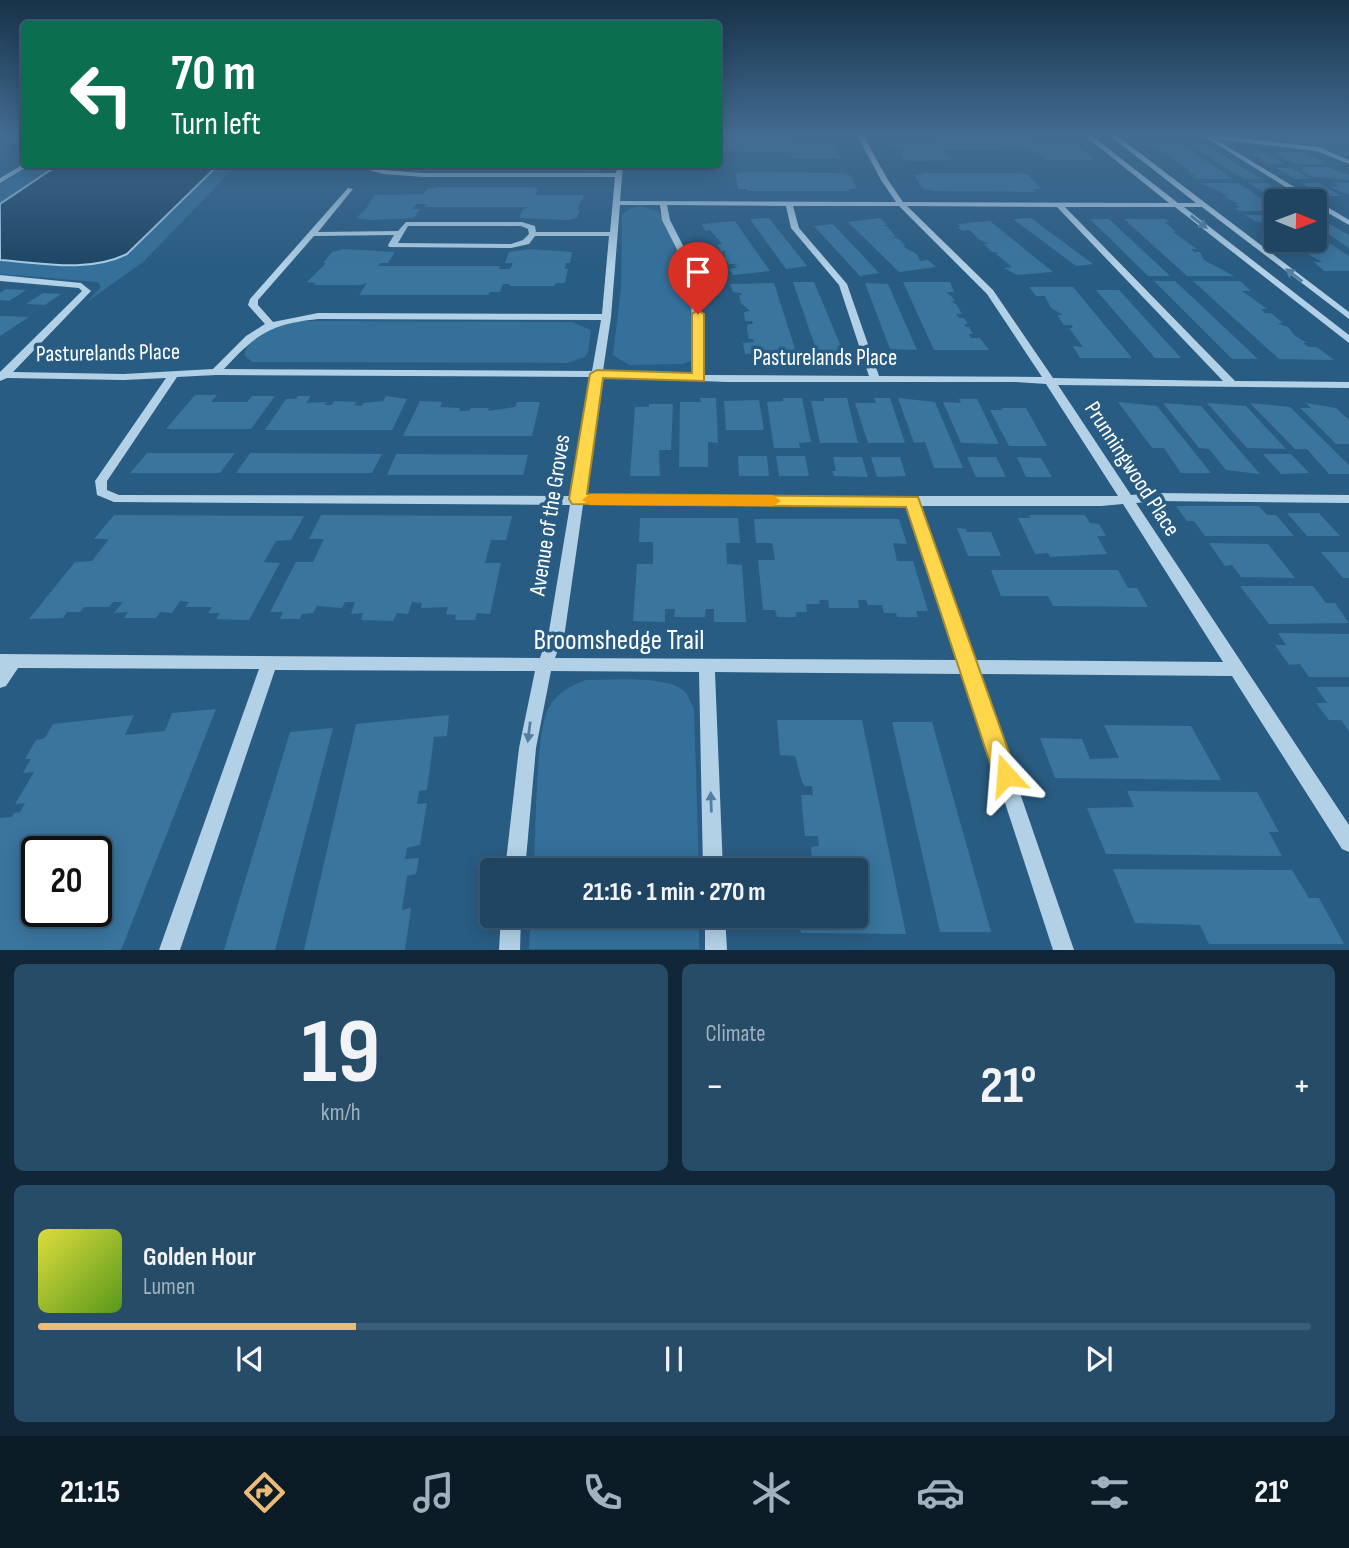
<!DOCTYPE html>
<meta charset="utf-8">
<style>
body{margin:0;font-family:"Sofia Sans Condensed",sans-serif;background:#274c68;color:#f1f3f6;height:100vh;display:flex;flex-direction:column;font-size:26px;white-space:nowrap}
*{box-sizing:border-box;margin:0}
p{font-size:23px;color:#a1b1be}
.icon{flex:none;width:38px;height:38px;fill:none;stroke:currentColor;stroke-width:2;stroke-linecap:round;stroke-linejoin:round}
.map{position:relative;height:950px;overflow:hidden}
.drawer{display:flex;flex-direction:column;gap:14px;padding:14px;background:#112636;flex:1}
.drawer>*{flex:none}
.top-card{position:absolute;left:21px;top:21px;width:700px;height:147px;border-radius:7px;box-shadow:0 4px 18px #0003,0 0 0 2px #3c5d77;background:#0b6e4f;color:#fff;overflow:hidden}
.needle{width:46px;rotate:91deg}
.fabs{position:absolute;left:1264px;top:189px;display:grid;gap:14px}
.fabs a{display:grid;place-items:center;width:63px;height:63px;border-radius:7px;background:#1f4562;box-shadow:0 4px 18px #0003,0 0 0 2px #3c5d77;font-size:35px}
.speed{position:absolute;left:21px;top:836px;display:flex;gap:14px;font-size:35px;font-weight:700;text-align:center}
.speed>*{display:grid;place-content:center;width:91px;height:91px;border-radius:50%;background:#1f4562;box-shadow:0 4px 18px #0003,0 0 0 2px #3c5d77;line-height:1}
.speed .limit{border:4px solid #111;border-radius:10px;background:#fff;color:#111}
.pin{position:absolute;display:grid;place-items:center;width:60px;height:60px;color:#fff;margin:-72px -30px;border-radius:50% 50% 50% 0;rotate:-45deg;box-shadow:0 0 7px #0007}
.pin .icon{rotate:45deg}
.me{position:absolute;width:77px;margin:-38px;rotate:341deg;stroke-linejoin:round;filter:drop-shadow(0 0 5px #0008)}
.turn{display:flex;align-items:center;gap:24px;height:147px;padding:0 35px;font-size:32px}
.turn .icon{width:91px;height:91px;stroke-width:2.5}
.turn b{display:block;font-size:49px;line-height:60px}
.big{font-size:52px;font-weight:700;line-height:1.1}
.drawer .card{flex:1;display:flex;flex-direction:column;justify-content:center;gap:10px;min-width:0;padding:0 24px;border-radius:10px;background:#274c68}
.drawer .dial{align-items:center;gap:0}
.dial b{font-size:91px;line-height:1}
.song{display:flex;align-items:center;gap:21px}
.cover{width:84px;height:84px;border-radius:10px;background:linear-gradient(135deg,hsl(60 70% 55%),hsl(90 70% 35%))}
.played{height:7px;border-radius:4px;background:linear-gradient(90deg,#edbb79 25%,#3c5d77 25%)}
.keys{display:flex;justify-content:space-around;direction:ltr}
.heat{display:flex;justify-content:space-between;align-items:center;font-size:38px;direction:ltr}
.drawer .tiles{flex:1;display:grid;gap:14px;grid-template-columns:1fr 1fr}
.card:last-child{grid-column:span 2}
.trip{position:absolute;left:480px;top:858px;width:388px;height:70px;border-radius:7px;background:#1f4562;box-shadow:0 4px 18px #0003,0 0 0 2px #3c5d77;font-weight:700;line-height:70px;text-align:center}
.dock{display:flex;height:112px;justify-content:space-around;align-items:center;background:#0c1c27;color:#a1b1be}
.dock .icon{width:49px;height:49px}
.dock .on{color:#edbb79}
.dock b{font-size:32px;color:#f1f3f6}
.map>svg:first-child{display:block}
.green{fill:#347099}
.water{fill:#1d4563;stroke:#a7cde6;stroke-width:2}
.building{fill:#3a759e;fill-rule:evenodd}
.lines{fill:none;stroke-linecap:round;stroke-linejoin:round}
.minor{fill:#b2d1e6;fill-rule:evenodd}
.oneway{fill:#527fa0}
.route{fill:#ffd54a;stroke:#a68a30;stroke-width:2}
.slow{fill:#f59e0b}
.labels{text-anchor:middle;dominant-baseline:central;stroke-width:7;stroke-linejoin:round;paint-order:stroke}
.street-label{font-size:23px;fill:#fff;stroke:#295c82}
.near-street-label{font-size:28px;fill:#fff;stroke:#295c82}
</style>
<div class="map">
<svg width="1349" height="950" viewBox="0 0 1349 950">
<rect width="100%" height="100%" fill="#295c82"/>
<path class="green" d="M1224 135H1349V157L1305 144Z
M34 164 237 165 143 262 87 302 101 287 98 282 0 274V184Z
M611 165V169L599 172 416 171 365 165Z
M639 206 659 211 690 277 694 354 691 361 683 364 629 365 613 355 621 288 622 215 629 209Z
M298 321 572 322 591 330 588 352 585 357 567 363 252 362 244 355C251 332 277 325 298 321Z
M586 680C609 680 664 675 683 690 688 694 691 703 694 709L699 870H534C536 835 535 736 548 709 556 693 570 686 586 680Z
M531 915H699V949H529Z"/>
<path class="water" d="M58 165C91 164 188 158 213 170L127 254C88 273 42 263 0 260V204Z"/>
<path class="building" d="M17 136 24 137V145L2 142Z
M718 136 791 137 793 142 827 141 835 142 838 149H835L842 159H793L791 152 796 151H718Z
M939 137H1026L1032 142 1066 141 1074 143 1095 160H1045L1038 153H1043L1042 151 941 150 943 153H949L954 160 913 161 904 160 900 150H897L893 142H935L932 138H940Z
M1143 142H1178L1233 179H1195L1191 176H1195L1187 170H1190L1169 157 1174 158 1151 145H1143Z
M1187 143H1203L1261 179H1244Z
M1276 152H1302L1324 162H1320L1324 164H1295L1274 155H1280Z
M1251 153H1267L1285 164H1269Z
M1300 167H1329L1349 175V180L1313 177 1300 170H1305Z
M1276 168H1292L1311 179H1295Z
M744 172 841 173 850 175 857 189H848L849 191H747V189H738L736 174Z
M921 173H1018L1028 175 1042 189H1033L1035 192 934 191 923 189 914 175H922Z
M1200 183H1238L1276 208V211H1240L1235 208 1240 207 1235 204H1239L1223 196H1229Z
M1249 183H1267L1295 201H1277Z
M1301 183H1319L1341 196H1323Z
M1333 183H1349V195L1330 187 1339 186Z
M438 187H530L538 188 535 195H584L577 210 580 209 577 218 568 220 519 218 523 209 531 207H424L426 204H416L413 209H420L414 218 372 220 356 218 366 209 374 195 423 194 427 189Z
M1245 215H1276V230L1264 222H1257Z
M1314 215 1349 235V248L1314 225Z
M769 218 807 266 786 269 750 219Z
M880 218 887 225H883L888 227 896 237H892L899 239 906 246H902L917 254 920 261 928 260 936 267 899 272 848 222Z
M1031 218 1093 264 1076 266 1013 219Z
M1090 219H1109L1170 276H1148Z
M1124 219H1166L1170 222H1165L1176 232H1173L1197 249H1191L1194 252H1200L1204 260 1234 276H1187Z
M735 221 770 271 733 275 729 269 737 268 734 265 739 264H729L723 257H726L724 253 726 251 721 252 717 245 722 244 710 230 705 231 702 224Z
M990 221 1053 272 1017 275 1004 268 1012 267 996 254 1000 253 992 252 984 244H989L978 239 970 230 962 231 958 227H961L958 224Z
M833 224 879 273 860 276 814 226Z
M1314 233 1349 256V271H1324L1314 262H1322L1297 248H1303L1298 245 1286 240H1314Z
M344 249 395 252 388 263H380L378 266H500L499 269H510L513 263H505L509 252 530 249 572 252 570 263H566L565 269H568L565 283H556L554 286H509L510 284H503L500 292H490L488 295H359L367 283 359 285H314L316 283 307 282 326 263H323L332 252Z
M1154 281H1175L1258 359H1232Z
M1193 281H1240L1251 291H1242L1267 309H1261L1265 313H1271L1283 323H1277L1288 327 1294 335 1307 343H1303L1308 347H1317L1334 360 1279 359Z
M793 282H814L843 351 817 352Z
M903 282H950L954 292H946L951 296 955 301H951L956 304 962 314H956L959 318H964L968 324H964L966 327H969L973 334H969L971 338H980L989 350H934Z
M774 283 796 352 745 354 743 343 754 342 753 339H749L747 329 748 324H753L752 321H745L744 312 750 311 741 303 739 295H742L741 293 733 292 730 284Z
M865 283 888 284 917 350 890 349Z
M1029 287H1073L1132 358H1080L1073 346 1083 347 1069 328H1073L1071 325H1064L1057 315H1063L1051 308 1045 296H1036Z
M6 289 26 290 9 301 0 300V293Z
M1096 290H1119L1181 358H1155Z
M43 293 61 294 45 305 26 304Z
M0 316 29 317 0 336Z
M195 395H217L211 402H247L252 396H275L251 429H166Z
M298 396H311L306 403 327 402 325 405H332L334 401 357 402 354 405 361 406 363 403 383 401 386 396 407 399 392 430H265L286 399H296Z
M700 398H716L718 443 708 442V467H679L680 402H701Z
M783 398H802L811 442 799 443 800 448H774L767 402 783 401Z
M824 398H847L858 443H820L811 401H824Z
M874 398H890L905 443H868L855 403H876Z
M898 398 935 402 963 468H934L925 442 914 443Z
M959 399H977L999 444 961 443 943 402 961 403Z
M759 400 764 430H726L724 401Z
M420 401 442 402 440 407 460 408 459 411H469L471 408H489L488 411 515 407 517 402H540L532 436H403Z
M1118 402 1157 406 1211 473H1181L1164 448H1152Z
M1163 403 1201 406 1260 474 1226 470 1209 449 1199 448Z
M1207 403 1246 406 1286 449 1247 448Z
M1250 403 1290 407 1349 465V474H1329L1307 449H1295Z
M1306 403 1336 408 1349 420V444H1336L1300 408H1311Z
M649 404H673L671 450H659L660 476H630L635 407H649Z
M1001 408H1026L1047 446H1009L990 410H1003Z
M147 453H235L220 473H130Z
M250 453 382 454 372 473H236Z
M396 454 528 455 523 475H387Z
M1263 454H1291L1309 473 1281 474Z
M738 456H767L769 476H739Z
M776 456H805L809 476H779Z
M833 457H862L868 477 834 476 832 471H836Z
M871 457H900L906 476 877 477Z
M967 457H996L1006 477H976Z
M1017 457 1041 458 1052 477H1026Z
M1176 506H1259L1267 515H1276L1294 536H1205L1194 521H1187Z
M1287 513H1319L1340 536H1307Z
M114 515 304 516 291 540 276 541 264 562 280 563 249 620 216 619 220 613H208L212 607H185L189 602 180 601 172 613 160 612 156 618H124L128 612 114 613 123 602H113L109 607H84L80 612H67L63 618 29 619 75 562 92 561 109 539H94Z
M321 515 512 516 506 540H491L485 563H501L490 614 477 613 475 620H455L456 615 446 614 448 607 421 608 422 603 412 602 408 614 397 613 393 621 361 620 363 613 351 614 355 602H345L342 608 317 606 313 613 302 614 300 619H280L283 612H270L296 562H313L324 539H309Z
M1029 515H1085L1090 523 1099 524 1106 536H1097L1107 554 1050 557 1048 553 1035 554 1018 518H1031Z
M640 518H738L740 543H726L727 564 742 565 746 622H714V609H706L705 617H674L675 609H665V622L633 621 637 564H653V542H639Z
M754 519H899L907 544 893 543 897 561H913L928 611H916L918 617H897L896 613H884L882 605H868L866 600H858L859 608H829L828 600H819L820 604H806L807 612H796V617H777L775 610H763L758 560H775L772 543H756Z
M957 528 966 529 967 532H991L1001 556H968Z
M1209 543 1268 544 1295 578 1241 577 1232 565 1225 566Z
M1321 552H1349V578H1343Z
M991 570H1118L1128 588H1137L1148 607 1053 606 1048 596H1001Z
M1240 586H1313L1326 603H1335L1349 623 1269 624Z
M1278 633 1349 634V677H1309L1300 664 1289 665 1275 645H1286Z
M1316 687H1349V731L1341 720H1329L1316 703H1327Z
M216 709 121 950H0V818L12 817 14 813 20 812 25 803 15 804 34 772 23 773 31 759H25L36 740 45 738 53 724 134 715 125 735 165 731 172 713ZM37 852H96V912H37Z
M449 715 447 736 434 737 427 790 419 791 417 804 427 803 420 845 407 848 405 859 419 858 416 874 407 876 402 910 411 908 405 950H304L356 724Z
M777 720H862L906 934 801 933 799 915H856V870H813L811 847 819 846 818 836H805L801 795H813L812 786H805L802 782 795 756 780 755Z
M892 722H932L991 932H940Z
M1104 725 1191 726 1221 780 1055 778 1040 738 1082 739 1090 759 1119 758Z
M333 728 275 950H224L290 732Z
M1127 791 1257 792 1279 832H1269L1282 856 1106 854 1087 808 1134 807Z
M1113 869 1292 870 1309 898H1319L1344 944H1209L1200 925 1135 923Z"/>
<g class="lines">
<path class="minor" d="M857 135H863L888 180 903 202 1169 203 1084 135H1091L1178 203H1196L1109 135H1116L1349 312V319L1202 207H1184L1349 335V343L1175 207H1065L1235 381 1349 382V388L1058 385 1131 495 1156 493 1349 495V503L1156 501 1136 503 1349 825V852L1342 849 1232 676 979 674 1074 950H1053L963 674 715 672 723 870H703L699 672 551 671 536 748 525 870H505L519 748 535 671 275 670 180 950H159L259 669 18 668 6 686 0 688V654L540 658 549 631 570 505 114 502 97 495 95 481 166 378 124 380 7 378 0 381V372L82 291 79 288 0 281V275L81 283 91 291 13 372 124 374 213 369 246 336 265 324 248 305 250 299 348 188 353 189 318 232 398 231 406 222H522L535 226 536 232H610L615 177H423L383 174 348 164H361L383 170 423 173H616L617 164H623L620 201 896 202 881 180ZM620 205H660L662 220 690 275 694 375 603 371 611 317ZM667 205 786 206 791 228 839 285 869 376 704 375 698 275 670 220ZM793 206H899L987 294 1042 377 879 376 847 284 799 228ZM907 206 1057 207 1223 381 1053 378 993 290ZM408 226H521L528 229 529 234 523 240 511 244 398 243ZM394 235 388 245 389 247 511 248 529 244 535 236H609L602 314 318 313 273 322 258 305V300L314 236ZM318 319 601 320 592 371 224 369C256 334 271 324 318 319ZM216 375 591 377 572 496 119 495 107 490V481L177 377ZM602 377 727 382H1016L1046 384 1118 496H584ZM1123 504 1223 662 974 660 920 506H1101ZM583 505 907 506 958 660 555 658 565 631Z
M1196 135H1213L1318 147 1349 160V164L1317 151 1215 139 1349 220V225L1314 205V201H1308L1207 138Z
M24 164H32L0 183V178Z
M501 915H521L520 950H499Z
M705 915H725L727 950H705Z"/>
</g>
<defs><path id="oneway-solid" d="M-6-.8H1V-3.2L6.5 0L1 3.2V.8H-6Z" transform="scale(1.75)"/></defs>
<g class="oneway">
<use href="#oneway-solid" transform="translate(1199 222) rotate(38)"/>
<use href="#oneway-solid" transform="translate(1294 275) rotate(-143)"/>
<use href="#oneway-solid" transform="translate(529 732) rotate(97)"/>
<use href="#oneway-solid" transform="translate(711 802) rotate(-92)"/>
</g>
<linearGradient id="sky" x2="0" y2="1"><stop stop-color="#173348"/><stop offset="0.5" stop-color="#436c92"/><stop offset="1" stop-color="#436c92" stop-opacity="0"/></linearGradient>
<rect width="1349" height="268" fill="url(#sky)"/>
<path class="route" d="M698 310 704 314V381L603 378 587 494 918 497 1017 775 1014 783 1006 786 997 783 994 775 906 507 572 504 569 499 590 374 597 370 692 373V314Z"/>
<path class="slow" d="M590 494 773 495 781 501 773 506 590 505 582 500Z"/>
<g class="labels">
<g class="street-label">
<text transform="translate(108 353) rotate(-1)">Pasturelands Place</text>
<text x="825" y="358">Pasturelands Place</text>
<text transform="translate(1132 469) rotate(57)">Prunningwood Place</text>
<text transform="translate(550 515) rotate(-81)">Avenue of the Groves</text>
</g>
<g class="near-street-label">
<text x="619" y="640">Broomshedge Trail</text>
</g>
</g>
</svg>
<div class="fabs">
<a><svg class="needle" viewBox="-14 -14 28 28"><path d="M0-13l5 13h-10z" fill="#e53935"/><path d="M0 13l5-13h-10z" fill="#a1b1be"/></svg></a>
</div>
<div class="speed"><div class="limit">20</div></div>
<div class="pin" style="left:698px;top:314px;background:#d93025"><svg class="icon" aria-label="arrive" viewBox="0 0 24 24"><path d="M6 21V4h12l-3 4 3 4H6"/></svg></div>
<svg class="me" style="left:1006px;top:775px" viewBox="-20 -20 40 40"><path d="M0-17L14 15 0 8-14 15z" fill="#ffd54a" stroke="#fff" stroke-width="4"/></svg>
<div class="trip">21:16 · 1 min · 270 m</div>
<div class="top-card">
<div class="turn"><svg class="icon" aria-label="left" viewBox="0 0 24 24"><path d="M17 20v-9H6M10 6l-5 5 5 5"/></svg><div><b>70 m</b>Turn left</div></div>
</div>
</div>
<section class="drawer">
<div class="tiles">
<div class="card dial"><b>19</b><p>km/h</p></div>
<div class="card"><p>Climate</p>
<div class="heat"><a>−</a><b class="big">21°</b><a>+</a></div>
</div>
<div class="card">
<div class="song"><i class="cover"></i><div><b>Golden Hour</b><p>Lumen</p></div></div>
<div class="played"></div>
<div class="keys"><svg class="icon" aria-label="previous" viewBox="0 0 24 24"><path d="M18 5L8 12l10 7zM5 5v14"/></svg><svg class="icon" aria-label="pause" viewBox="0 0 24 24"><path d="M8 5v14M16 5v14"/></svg><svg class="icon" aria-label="next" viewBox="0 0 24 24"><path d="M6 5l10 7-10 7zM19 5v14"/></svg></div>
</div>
</div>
</section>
<nav class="dock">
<b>21:15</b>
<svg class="icon on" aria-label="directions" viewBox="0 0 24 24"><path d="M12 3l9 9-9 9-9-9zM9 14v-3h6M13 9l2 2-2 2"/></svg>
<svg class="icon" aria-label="music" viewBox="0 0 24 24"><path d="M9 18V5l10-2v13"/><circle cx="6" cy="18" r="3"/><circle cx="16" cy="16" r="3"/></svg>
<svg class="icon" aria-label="phone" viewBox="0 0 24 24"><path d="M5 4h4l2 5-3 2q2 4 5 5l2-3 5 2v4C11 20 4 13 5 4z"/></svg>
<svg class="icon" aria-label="climate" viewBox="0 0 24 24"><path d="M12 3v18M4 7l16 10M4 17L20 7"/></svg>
<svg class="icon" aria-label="car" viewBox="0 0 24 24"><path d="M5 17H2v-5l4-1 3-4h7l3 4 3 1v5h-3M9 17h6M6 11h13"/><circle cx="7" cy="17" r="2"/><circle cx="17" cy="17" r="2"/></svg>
<svg class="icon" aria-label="filters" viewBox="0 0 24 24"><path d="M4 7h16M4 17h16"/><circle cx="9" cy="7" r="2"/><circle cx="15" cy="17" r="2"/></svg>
<b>21°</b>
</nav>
